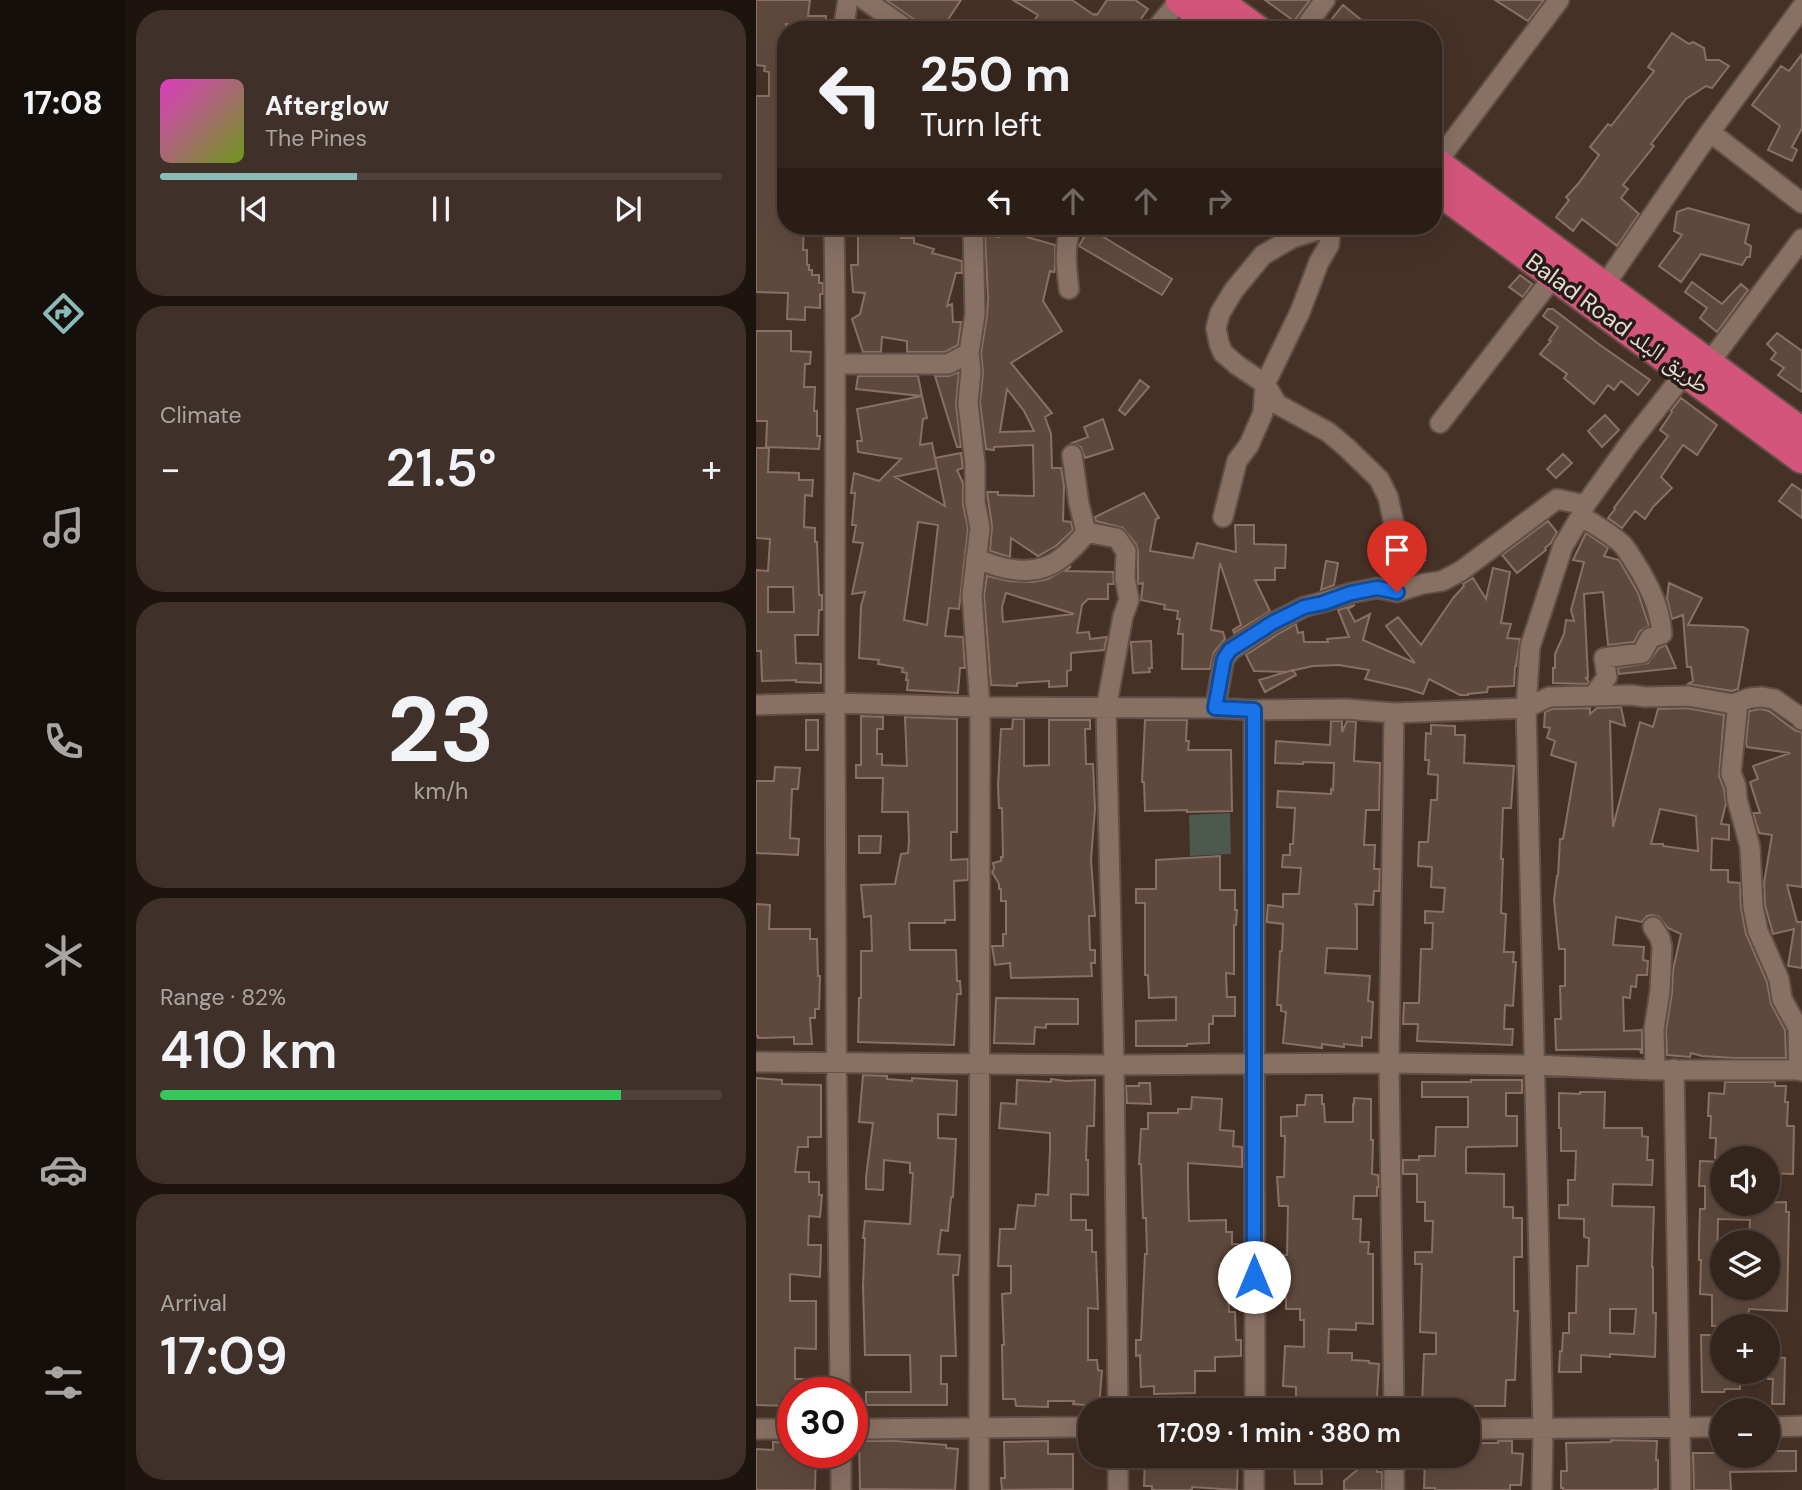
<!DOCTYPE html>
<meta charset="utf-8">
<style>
body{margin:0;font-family:"DM Sans","Noto Naskh Arabic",sans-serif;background:#3f3129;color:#f1f3f6;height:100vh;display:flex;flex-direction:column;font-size:26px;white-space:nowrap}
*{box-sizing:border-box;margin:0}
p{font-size:23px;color:#a9a5a3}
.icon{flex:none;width:38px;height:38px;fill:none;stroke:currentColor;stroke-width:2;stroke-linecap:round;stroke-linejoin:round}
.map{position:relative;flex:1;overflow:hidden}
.details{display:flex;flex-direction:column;gap:10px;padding:10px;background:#1d140f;width:630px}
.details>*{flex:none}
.top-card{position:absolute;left:21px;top:21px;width:665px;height:214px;border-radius:28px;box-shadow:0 7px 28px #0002,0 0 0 2px #4e423b;background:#34251c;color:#f1f3f6;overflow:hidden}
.fabs{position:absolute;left:954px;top:1146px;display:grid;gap:14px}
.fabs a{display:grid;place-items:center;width:70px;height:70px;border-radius:50%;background:#34251c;box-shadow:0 7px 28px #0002,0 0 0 2px #4e423b;font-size:35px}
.speed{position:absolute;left:21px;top:1377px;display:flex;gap:14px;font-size:35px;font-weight:700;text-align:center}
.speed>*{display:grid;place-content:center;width:91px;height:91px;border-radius:50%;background:#34251c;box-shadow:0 7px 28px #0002,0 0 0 2px #4e423b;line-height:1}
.speed .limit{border:10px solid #d22;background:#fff;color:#111}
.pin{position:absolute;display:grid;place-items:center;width:60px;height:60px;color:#fff;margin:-72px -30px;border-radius:50% 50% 50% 0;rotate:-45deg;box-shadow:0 0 7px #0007}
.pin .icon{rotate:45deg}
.me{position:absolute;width:77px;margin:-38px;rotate:0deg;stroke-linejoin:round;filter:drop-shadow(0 0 5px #0008)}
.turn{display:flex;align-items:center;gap:24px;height:147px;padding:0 28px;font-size:32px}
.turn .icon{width:91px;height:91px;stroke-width:2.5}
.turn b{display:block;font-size:49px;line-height:60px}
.lanes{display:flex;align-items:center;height:66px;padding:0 28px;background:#0003;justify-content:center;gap:35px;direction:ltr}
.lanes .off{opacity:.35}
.big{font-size:52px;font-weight:600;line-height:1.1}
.details .widget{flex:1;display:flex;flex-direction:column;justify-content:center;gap:10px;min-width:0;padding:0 24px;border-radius:28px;background:#3f3129}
.details .dial{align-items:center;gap:0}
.dial b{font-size:91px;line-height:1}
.song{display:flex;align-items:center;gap:21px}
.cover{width:84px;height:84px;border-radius:10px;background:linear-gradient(135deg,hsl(310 70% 55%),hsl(80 70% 35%))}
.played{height:7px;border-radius:4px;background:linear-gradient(90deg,#8bbbb9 35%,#4e423b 35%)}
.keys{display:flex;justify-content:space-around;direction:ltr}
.heat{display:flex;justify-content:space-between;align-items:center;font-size:38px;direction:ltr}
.charge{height:10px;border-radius:5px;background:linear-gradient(90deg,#34c759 82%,#4e423b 0)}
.trip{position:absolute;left:322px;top:1398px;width:402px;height:70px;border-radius:28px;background:#34251c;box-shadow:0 7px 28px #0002,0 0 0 2px #4e423b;font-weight:600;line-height:70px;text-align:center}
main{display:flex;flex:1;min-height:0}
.menu{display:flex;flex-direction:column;width:126px;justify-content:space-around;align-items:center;background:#150f0b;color:#a9a5a3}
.menu .icon{width:49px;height:49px}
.menu .on{color:#8bbbb9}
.menu b{font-size:32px;color:#f1f3f6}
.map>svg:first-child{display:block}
.green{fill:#4d594e}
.building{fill:#5f493d;stroke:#887064;stroke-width:2;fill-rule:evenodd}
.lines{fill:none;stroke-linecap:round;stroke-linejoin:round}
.minor-casing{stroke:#604f45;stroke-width:23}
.highway-casing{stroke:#604f45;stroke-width:32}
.minor{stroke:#887063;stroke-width:19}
.highway{stroke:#d4557c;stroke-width:28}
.route-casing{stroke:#114b97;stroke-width:18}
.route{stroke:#1a73e8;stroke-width:12}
.labels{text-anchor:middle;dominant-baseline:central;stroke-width:7;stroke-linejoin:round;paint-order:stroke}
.street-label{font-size:24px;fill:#e7d9d2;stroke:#251b17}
</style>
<main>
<nav class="menu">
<b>17:08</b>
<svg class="icon on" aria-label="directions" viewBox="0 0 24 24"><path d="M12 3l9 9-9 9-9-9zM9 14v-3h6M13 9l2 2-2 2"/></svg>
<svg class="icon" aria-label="music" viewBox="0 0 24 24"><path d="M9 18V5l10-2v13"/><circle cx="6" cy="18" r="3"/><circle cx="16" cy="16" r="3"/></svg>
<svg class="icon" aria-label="phone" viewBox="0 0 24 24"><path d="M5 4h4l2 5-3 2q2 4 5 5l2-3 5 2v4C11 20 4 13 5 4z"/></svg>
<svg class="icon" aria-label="climate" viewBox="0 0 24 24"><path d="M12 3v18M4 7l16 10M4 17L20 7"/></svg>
<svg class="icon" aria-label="car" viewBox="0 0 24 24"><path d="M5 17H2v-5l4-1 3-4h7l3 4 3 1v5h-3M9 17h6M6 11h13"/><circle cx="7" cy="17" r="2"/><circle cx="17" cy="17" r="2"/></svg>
<svg class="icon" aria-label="filters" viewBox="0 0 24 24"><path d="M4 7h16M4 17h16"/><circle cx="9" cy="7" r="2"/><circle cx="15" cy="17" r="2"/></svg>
</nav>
<section class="details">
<div class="widget">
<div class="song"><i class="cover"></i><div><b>Afterglow</b><p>The Pines</p></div></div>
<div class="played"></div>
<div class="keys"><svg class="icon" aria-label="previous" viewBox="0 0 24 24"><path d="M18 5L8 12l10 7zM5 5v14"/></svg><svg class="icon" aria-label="pause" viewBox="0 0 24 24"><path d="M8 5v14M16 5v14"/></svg><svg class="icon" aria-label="next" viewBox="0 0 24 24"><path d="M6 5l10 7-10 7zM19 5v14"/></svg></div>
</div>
<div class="widget"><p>Climate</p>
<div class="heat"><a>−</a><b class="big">21.5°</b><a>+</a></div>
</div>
<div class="widget dial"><b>23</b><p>km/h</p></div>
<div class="widget"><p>Range · 82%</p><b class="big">410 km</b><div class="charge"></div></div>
<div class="widget"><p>Arrival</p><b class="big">17:09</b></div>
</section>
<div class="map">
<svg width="1046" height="1490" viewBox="0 0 1046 1490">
<rect width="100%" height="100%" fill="#463126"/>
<path class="green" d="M474 813 475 854 434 856 433 815Z"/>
<path class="building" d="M0 0H54L52 16H70V30L30 24V73H28L27 100H30V226H48L47 250H51V265H53V270H56V275H63V283H67V294H64V308L49 307V320L31 319 32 293 0 292V96H13V72L8 71 9 66 0 65Z
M130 0H205L185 30H164L163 24 159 20Z
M257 0H316L338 15 339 14 341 15 351 0H379L392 9 377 30H272L282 15Z
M509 0H554L538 21Z
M739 0H788L772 21Z
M587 5 609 23 604 30H562L568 23 571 25Z
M916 33 933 44 937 42 948 48 950 60H963L973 66 956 88 950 86 930 99 895 144 898 146 867 185 872 189 865 198 883 214 861 246 826 219 817 231 800 217 813 200 810 197 822 184 843 155 834 147 852 124 855 126 898 71 892 67Z
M1046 54V128L1036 147 1041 150 1036 161 1012 150 1024 126 996 105 1025 66 1033 71Z
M932 208 993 225 989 243 995 246 994 257H991L986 265 945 254 925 282 903 266 926 235 918 231 921 212Z
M102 228 145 229V238H158V243L178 249 176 253 206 261V273H200L191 306 196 304 197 322H205L202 345 189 352H151V341L126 337 125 352H107L96 319 104 314 109 293 97 292 95 265H102Z
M245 228 272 234 271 237 299 245V270L298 272 294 271 287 301 306 331 255 363 296 413 289 417 295 434 296 468H305L308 485 307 521 315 522 317 530 300 546 282 556 255 538 254 557 234 551 236 526 231 492H242V495L278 496 277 445 238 447V450L230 449 224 403 227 372 225 353 231 316 232 298 229 235 243 237ZM251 389 268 411 278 431 244 432Z
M333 228 416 279 406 295 323 246Z
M764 275 776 284 767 297 753 287Z
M936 282 966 304 985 284 992 290 961 332 944 318 951 308 929 292Z
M792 309H797L844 345 894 380 882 395 865 381 858 390 852 385 838 404 808 378 811 374 784 354 795 341 793 340 802 327 787 316Z
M0 331H35V351L55 352 54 364H49L48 387H59L58 411H61V436H64L63 449 10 447 11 421H0Z
M1021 333 1046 351V392L1022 375 1028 368 1015 359 1020 353 1011 344Z
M203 372 200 404 205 447H201L179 376H193Z
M102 376H162L166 396 100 389Z
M384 380 393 387 369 415 363 410Z
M166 396 171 418 167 419 164 445 176 443 181 468 139 477 189 506 179 458 205 453 207 468 201 470 207 483V504L212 528 203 609 193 608 189 636 207 637 209 668H204L202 693 151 690 152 680H150L151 673 146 672 147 668 122 664 123 660 103 658 105 606 109 592 96 594 107 543 97 542 100 525H96L99 493H95L98 473 123 481 145 459 102 452 101 441H106L101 409ZM162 522 182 525 171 625 148 620Z
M925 398 961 425 941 455 927 445 905 477 916 488 897 507 889 519 879 511 866 528 852 518 859 509 858 508 912 436 904 430 916 412 915 411Z
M849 415 863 430 846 447 832 431Z
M347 419 357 449 329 458 325 447 316 443 332 437 328 427Z
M0 448H13L12 472 43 473V480H57L56 496 49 495 48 527 59 528V542H61L63 595H66V610H63L62 635H39L40 663 65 664V683L40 682V680L6 681 5 651H0V570L12 571 14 539 0 538ZM12 587H37L38 612H12Z
M807 454 816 463 800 478 791 469Z
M1036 484 1046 491V518L1023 501Z
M388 493 403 518 400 519 394 551 437 558 441 543 480 552 479 525H498V544L530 545 529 568H519V580H499L514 611 478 633 477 630 485 625 464 563 455 630 467 632 469 639 458 652 454 669H426L427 634H422L424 619H421L422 611 408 609 409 605 385 600 387 583 382 584V551L380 544 367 528 340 521 339 517Z
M792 521 801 532 795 543 789 548 790 550 761 573 746 555Z
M830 533 852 548 848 556 863 560 882 593 893 626 884 631 878 642 852 645 847 592 828 594 832 678H830L833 682 831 684 797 683V668H799V654L808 634 810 620 818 621 815 610 828 562 817 560Z
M661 548 669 560 631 569 630 567Z
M570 561 582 563 578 585 565 590Z
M315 566 310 571 357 572 358 584H352V599H332L326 605 321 633 333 632 334 639 351 637 348 650 315 653V670L311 671V686L293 687V681L261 683V686L235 685 228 595 231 576 253 581 277 582 292 579ZM250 593 318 614 247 622 246 607Z
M737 568 754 572 745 623 755 624 751 638 764 639 760 666H759L758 686 732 687 731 692 712 694V695H704L673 679 667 694 652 689 609 679 613 670 583 665 557 666 530 672 498 671 490 655 522 634 540 624 542 633 547 632 548 642H572L571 639 593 637 582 610 599 605 592 609 599 622 614 614 607 640 659 663 630 626 642 617 665 645 697 598 708 586 707 584 717 578 730 599Z
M913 583 946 598 932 625 987 627 992 630 982 689 976 691 932 684 937 681 935 667H931L927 615 916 619 911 598Z
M395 641 396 668H393L394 672 377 673 375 642Z
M910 645 920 668 863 674 862 668 892 663 903 648Z
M537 670 540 675 509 692 503 680Z
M865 707 869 726 854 721 857 827 884 722 897 727 902 709 931 708 968 715 963 776 968 789 970 803 965 824 973 825V840L956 838 955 870H972V882L984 883 985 908 990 934 1011 982 1015 1004 1029 1030 1030 1058H978L946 1056 935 1053 934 1057 911 1055 910 1030 916 993 917 970 925 934 912 928 903 917 897 915 891 916 886 922 860 917 857 945 888 947 887 960 892 961 891 975H881L880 987 875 986 874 998 867 997 868 1031 886 1030V1053H885L884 1049 800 1050 799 1019H805L804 986H809V949H803L798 900 801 876H802L804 839H807L820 763 795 755 799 741 791 738 794 728 788 727 789 712 796 709 834 708V714L841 708ZM904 809 940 816 942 851 907 846V844H895Z
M1005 709 1013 711 1040 731 1046 732V887L1031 885 1041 922H1046V968L1032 966 1038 929 1017 934 1009 905 1008 883 1016 835 1003 833 997 813H1004L994 782 1002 779 997 766 1034 753 991 747 990 743 993 711Z
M105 716 127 717V729H121V754H126V765L151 766 149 717 201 719V832H195V860L212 859V880L198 881 199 920H189V923H153L154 950H200L201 981H204L205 994H201L198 1045 102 1042 103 998H105V951H116L115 916 108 917 105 885 139 884 145 854 152 853 153 841 152 812H126L127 778H100V765H105Z
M257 719H268V766L293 765V720H334V729H329L330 764H337L339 809 335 859 339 916H333L334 950H339V963H335L336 976 255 978 254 963 239 965 236 946H247V934H250V901H245V889H243V884L236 872 238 869 237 863 245 861V857H247L246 808H243L242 786 245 729H256Z
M50 720H62V750H50Z
M389 720H431L430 741H433L432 750H475L476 811 431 812V810L389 811 388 782H386Z
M575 721H586V732L591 721 600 722 598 761 624 763 623 810H610L608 845H619L618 869H624L623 891H618L617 905 599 904 601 907V949L571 948 569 973 614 976 612 1001 617 1002 615 1038 606 1037V1046L588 1044V1047L566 1044V1048L527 1043 530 1012 525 1011V1005H521L524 951H526L527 924 511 922V917L512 905 527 907V894H543L545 868 526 867 527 855H534V844H537L539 808 521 807 522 791 575 794V789L577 790 578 763 547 762V764L519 763 520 741 574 745Z
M675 725 699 726V735H709L708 763 758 766 755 808H747L745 859H747L745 913 750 914 748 952H758L757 962H760L757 1006 749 1005 748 1029H757L756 1045 661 1041 662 1024H647L648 1003H663L665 949H676L677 923H669V911L687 912 689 888 675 887 676 867 662 866 663 842H672L675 800H681L682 775 672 774 673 760H669L670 733 675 734Z
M19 767 44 768 42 789H36L34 838 43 839 42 855 0 853V781H18Z
M103 836H125L124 853H103Z
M464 856V890H479V910H481L480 925H478V974L470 973 471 997H479V1016H457V1024H453V1043L431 1044V1046H380V1021L420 1020V997L393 998 392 975H389V903H380V889H400V860Z
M0 904 14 905 13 929H54V939H61L62 976H64L63 1009H59V1018H54L56 1044H38V1037L2 1038V1036H0Z
M240 998 322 999V1024H290V1028L279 1027 278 1044 238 1043Z
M107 1075 131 1076V1079L156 1081V1078L201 1081 200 1115 182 1114V1138L200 1139 197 1197H195L192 1231 185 1230 182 1254 204 1255 202 1275H197L200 1356H185V1384H191V1405H110V1392H155L154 1355H109L107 1286 109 1238H107L109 1221 154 1224 157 1173H154V1163L128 1160 127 1190 110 1189V1177L117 1123 103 1122Z
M0 1078 26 1080V1084L65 1085V1137H52V1147H42L39 1172H53V1182H63V1195H66L64 1217 53 1216 52 1245H65L64 1277 34 1274V1301H60V1349L39 1348V1379H60V1393H37V1406L0 1405Z
M295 1079 309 1081 339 1080 338 1126H331L330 1160H332V1195L315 1194V1220H330V1230H336V1252H340L342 1309 332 1308V1360H341L342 1370 346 1371 343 1406 317 1404 318 1401H292V1407L260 1406 259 1399H247L246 1345H248L246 1294 255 1293V1266H242L244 1229H259L262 1205 279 1206 280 1194 292 1195 294 1149V1133L243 1128 245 1103 260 1104 261 1080 295 1082Z
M715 1080H766V1093H750V1116H761V1146L711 1147 710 1149V1173L748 1174V1207H757V1218H766V1257H758V1311H762L759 1380H750L749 1406H711L710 1408 666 1405 668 1354H680V1333L664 1332 666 1264H659V1252H676L677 1221H669V1202H661V1174H647V1160H663V1156H679L680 1127H712V1097H666V1082H715Z
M969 1082H1019V1086H1030L1029 1102H1032L1031 1126H1038L1037 1174 1012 1173V1158H959L960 1138H954L955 1116H952L953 1093 968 1094Z
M383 1083H394L395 1104 371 1103 370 1086H383Z
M824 1092H849L848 1128H886V1136L892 1137 891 1160H897L896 1185 857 1184 856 1206 898 1207 896 1267H897V1313H900L899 1357 854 1354V1357L825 1355V1372H803L804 1351H806L807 1333H813V1313H820L821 1266H832L833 1238 828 1237V1219L803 1218V1205H812V1180H819L820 1151H805V1128H803V1093L824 1094ZM854 1309H880L878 1334 854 1333Z
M550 1095H566V1104H568L569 1122H597V1104H598V1098L615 1099V1140H617L616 1174 622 1175 623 1187H621V1196H598L597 1219H605L604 1242H613L612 1254H617V1324L600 1323V1330L573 1329 572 1353H596V1360L613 1361V1363L623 1364 621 1397H624V1409L573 1408V1403L540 1402V1387L527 1386 529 1346 548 1347V1320H544V1309H530V1287L525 1286V1255H531L532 1206H523L521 1177H528L529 1136H525V1117L541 1116V1105H549Z
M436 1097 466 1099 464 1130 478 1131 477 1146 486 1147V1167L432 1163V1184L433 1221 470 1220V1232H476V1244H482L483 1277H472L473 1312H479L480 1340H485V1356L459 1357V1371H439V1393L398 1394V1386L385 1387 384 1355 380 1356V1340H385L389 1254H391L390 1218H387L385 1164H383L385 1129H392V1113H422V1109H435Z
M944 1161 966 1162V1204L1030 1202V1212H1033L1031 1311 993 1309 992 1326H956V1295L944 1294 945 1260H943V1242L944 1209H949V1186H943ZM962 1219 994 1220 993 1241 1012 1242V1288H966V1264H961Z
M945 1335H966V1372H984V1389H969L968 1392H946Z
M1012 1357 1029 1358 1028 1404H1016L1017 1379H1012Z
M855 1440 901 1441 900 1460H902V1489H899V1490H807V1488H805V1471H811L810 1443 855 1442Z
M103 1441H140L190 1445V1448L202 1449 199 1490 104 1489Z
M292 1441V1454H317V1489L246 1490 245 1478H249L248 1442Z
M742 1441H756V1453L767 1454 765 1485H754V1490H679V1488H668L669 1458H674V1456H712V1453H719V1443H742Z
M17 1442 37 1443V1452H60L59 1490H0V1449L17 1450Z
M1012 1451H1040V1471L974 1472 975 1490H938L937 1453H966V1456H1012Z
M389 1456H482L481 1490 436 1487V1490H396V1486H388Z
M601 1456H621V1472H626V1490H588V1481L601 1470Z
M538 1459H565L566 1484H539Z"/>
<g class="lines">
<defs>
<path id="minor" d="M109 0 152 30
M87 30 92 0
M399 30 424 0
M547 30 569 0
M954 132 1046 203
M681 162 803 0
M78 226C81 386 78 546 79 707 79 936 81 1164 84 1393
M217 226 219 314 213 353 215 371 212 403 219 464V502L224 528 216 595 224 707 223 1490
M575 226 536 238 507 255 478 290 464 313 460 328 463 343 467 353 481 365 509 384 521 404 572 432 590 447 623 479 632 497 640 533
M848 286 954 132 1046 7
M313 289C310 265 308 248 315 226
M953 363 1046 239
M81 364H192L213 353
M684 423 798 276
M825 516C839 525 854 533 866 544 871 549 875 557 879 563 893 585 904 607 906 634L894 638 886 653 848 658 851 677 838 695
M467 517 481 461 493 445 507 413 509 384 544 312 563 262 573 245 575 226
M330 532 361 538 367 547 370 551 369 578 373 600 367 616 350 709 358 1065 362 1410
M220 558C250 572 282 578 308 556 317 548 324 542 330 532L323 504 316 455
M977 704 981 712 975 773 980 786 981 799 994 847 997 907 1002 931 1023 979 1026 999 1042 1028 1043 1070
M0 705 79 703 224 707 459 708 498 710 591 709 638 713 770 708 793 697 875 695 889 697 932 696 977 704 994 698 1006 697 1018 699 1044 717 1046 720
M459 708 468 659 475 650 516 623 548 607 567 602 595 593 621 588 641 592 666 584 686 581 705 571 801 499 829 505
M498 710 499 1410
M897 927 904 938 906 947 904 991 898 1029 899 1070
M0 1062 358 1065 633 1063 778 1065 899 1070H1043L1046 1071
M918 1069 925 1490
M638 1410 633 1063 638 713
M1012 1427 1046 1426
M0 1429H37
M96 1429 334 1427
M712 1429 966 1427
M85 1452V1490
M638 1456V1490
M362 1490V1456
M498 1490V1456
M786 1490 787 1428 770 708 774 647 807 546 825 516 829 505 876 440 929 373"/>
<path id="highway" d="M424 0 464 30
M461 0 502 30
M677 160 1046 432
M677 187 1046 459"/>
</defs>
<use href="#minor" class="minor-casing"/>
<use href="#highway" class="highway-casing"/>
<use href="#minor" class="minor"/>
<use href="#highway" class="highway"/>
</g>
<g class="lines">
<defs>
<path id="route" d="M498 1277V710L459 708 468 659 474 650 516 623 548 607 567 603 595 593 621 588 641 592"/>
</defs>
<use href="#route" class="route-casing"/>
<use href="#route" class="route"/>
</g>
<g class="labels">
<g class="street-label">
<text transform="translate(862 323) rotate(36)">Balad Road طريق البلد</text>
</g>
</g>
</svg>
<div class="fabs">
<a><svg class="icon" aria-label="sound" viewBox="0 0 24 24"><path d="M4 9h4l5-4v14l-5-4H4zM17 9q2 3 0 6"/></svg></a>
<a><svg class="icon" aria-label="layers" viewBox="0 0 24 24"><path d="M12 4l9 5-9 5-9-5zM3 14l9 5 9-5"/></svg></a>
<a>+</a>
<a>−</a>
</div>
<div class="speed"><div class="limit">30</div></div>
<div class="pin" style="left:641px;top:592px;background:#d93025"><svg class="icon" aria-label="arrive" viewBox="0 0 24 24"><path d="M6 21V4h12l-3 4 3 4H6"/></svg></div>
<svg class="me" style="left:498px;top:1277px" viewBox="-20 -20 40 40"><circle r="19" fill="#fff"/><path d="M0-13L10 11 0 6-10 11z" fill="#1a73e8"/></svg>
<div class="trip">17:09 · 1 min · 380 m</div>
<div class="top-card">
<div class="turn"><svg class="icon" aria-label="left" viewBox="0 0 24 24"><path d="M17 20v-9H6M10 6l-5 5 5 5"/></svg><div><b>250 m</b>Turn left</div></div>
<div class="lanes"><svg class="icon" aria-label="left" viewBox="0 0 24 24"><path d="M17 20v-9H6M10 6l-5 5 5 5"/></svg><svg class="icon off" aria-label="ahead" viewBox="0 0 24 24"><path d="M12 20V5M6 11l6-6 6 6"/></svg><svg class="icon off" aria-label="ahead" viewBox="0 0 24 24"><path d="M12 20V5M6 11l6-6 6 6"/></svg><svg class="icon off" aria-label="right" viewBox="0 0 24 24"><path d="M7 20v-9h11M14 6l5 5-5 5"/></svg></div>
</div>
</div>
</main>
